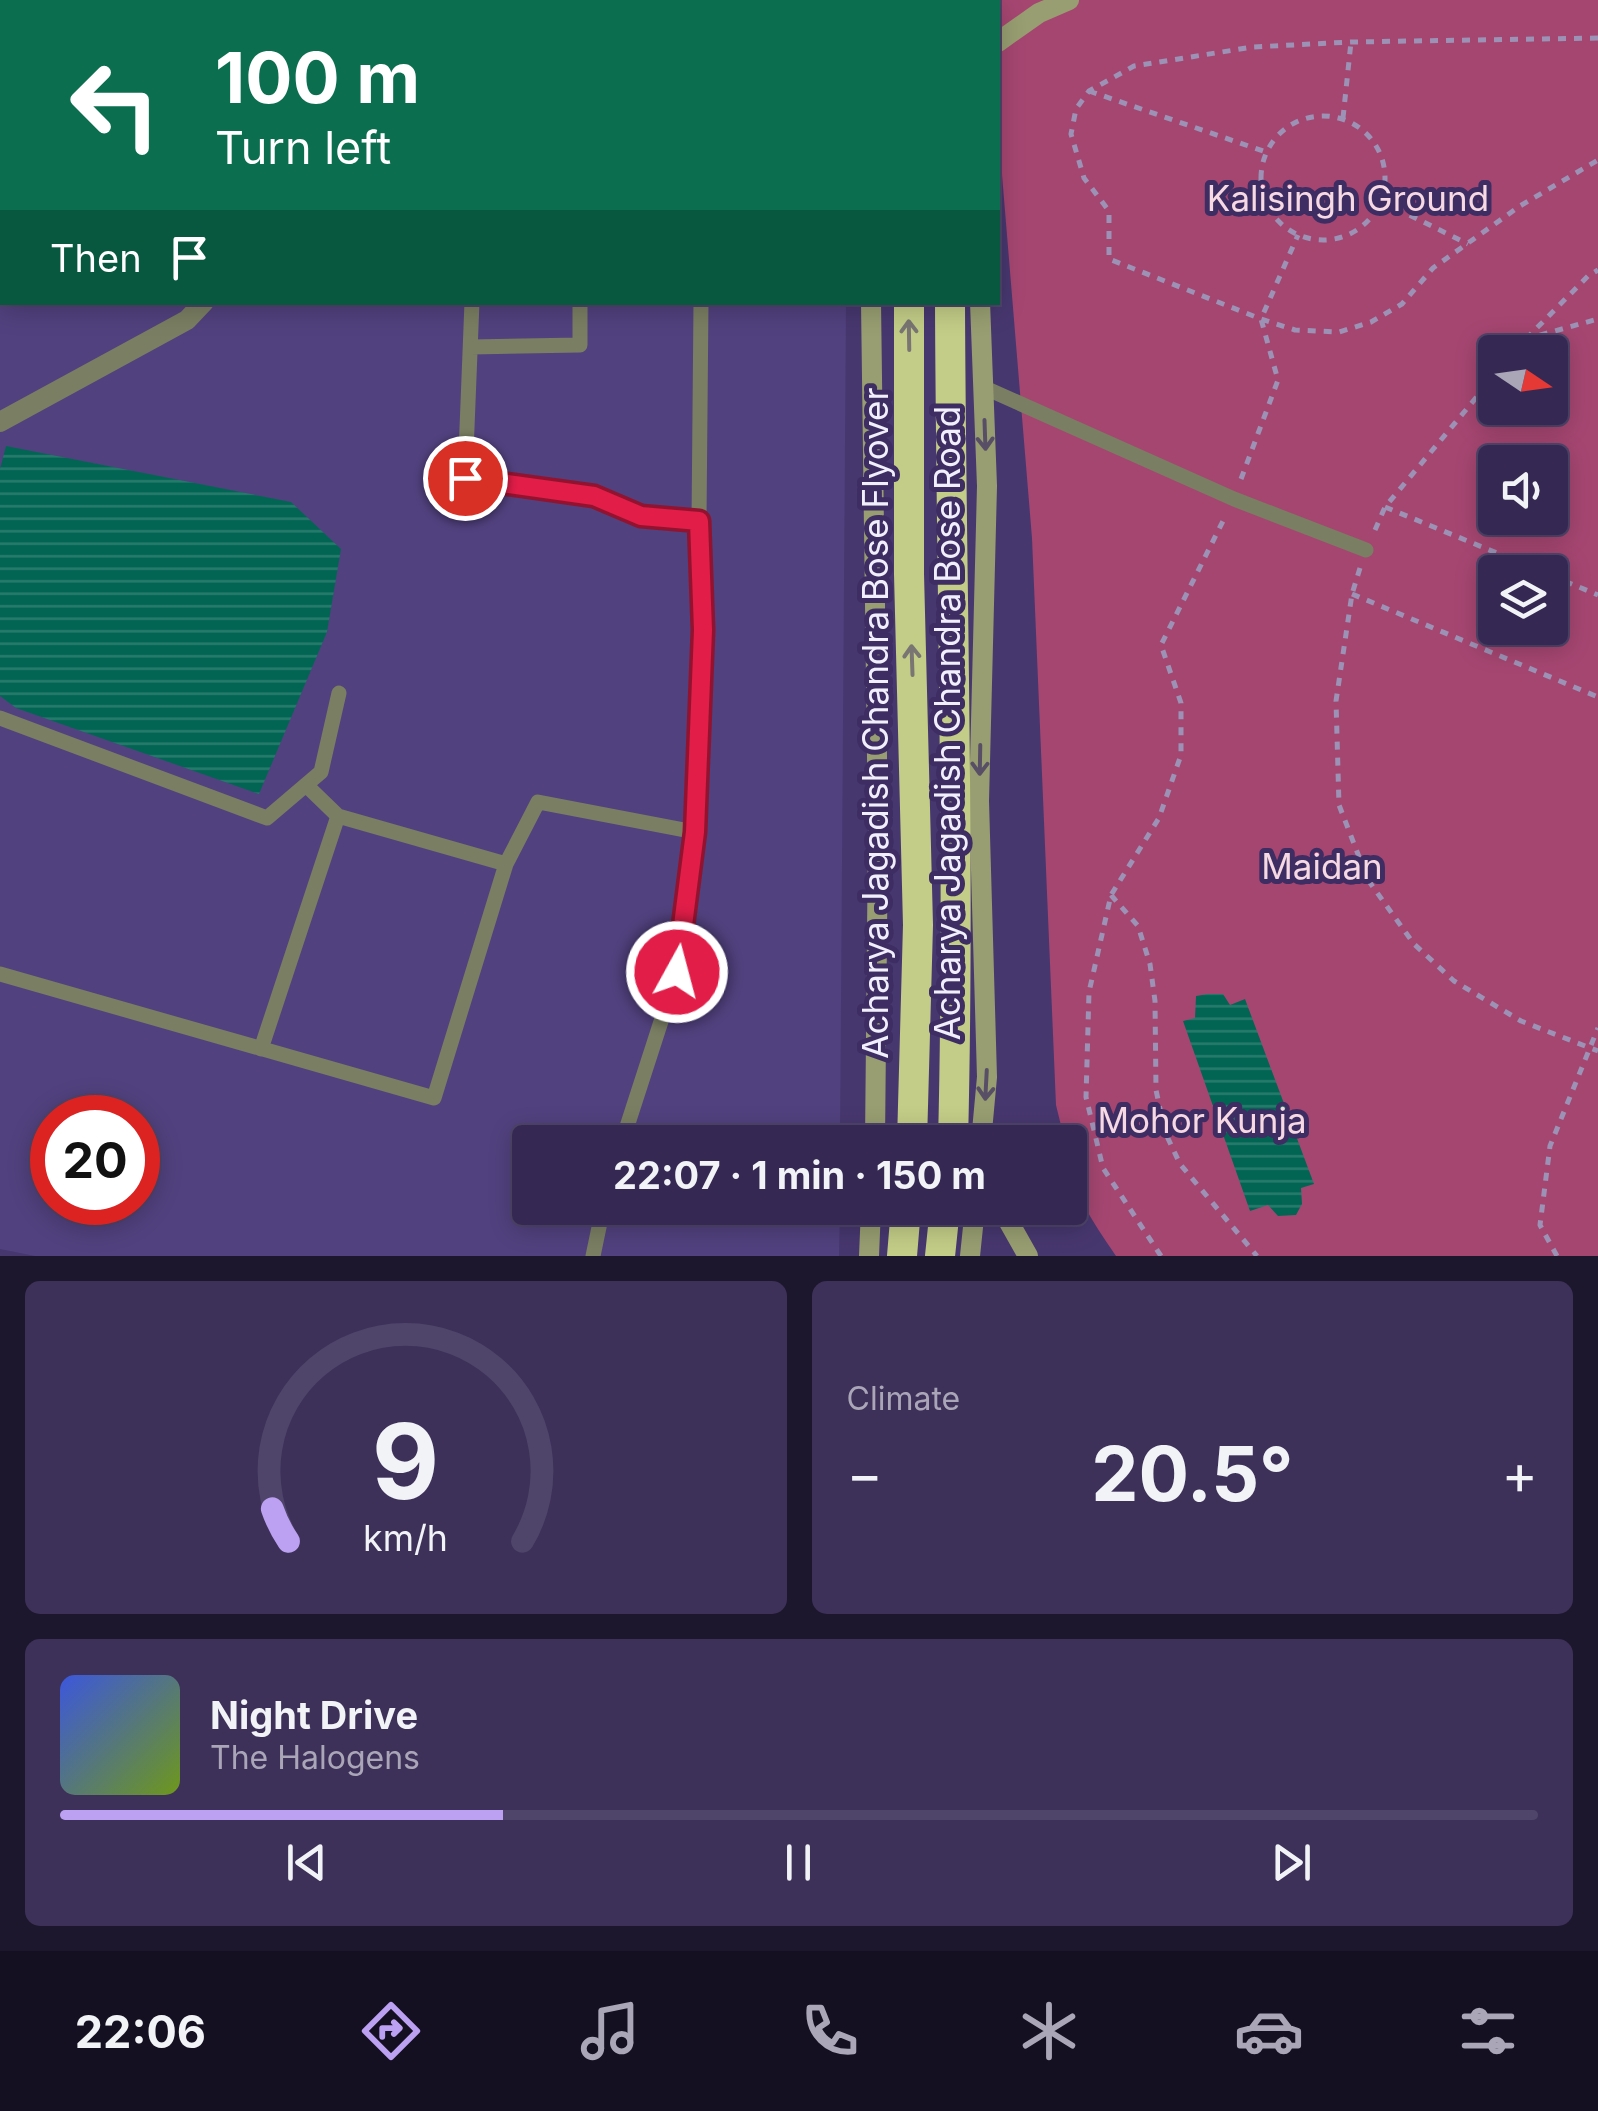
<!DOCTYPE html>
<meta charset="utf-8">
<style>
body{margin:0;font-family:Inter,sans-serif;background:#3d315a;color:#f1f3f6;height:100vh;display:flex;flex-direction:column;font-size:38px;white-space:nowrap}
*{box-sizing:border-box;margin:0}
p{font-size:32px;color:#aaa6b8}
.icon{flex:none;width:55px;height:55px;fill:none;stroke:currentColor;stroke-width:2;stroke-linecap:round;stroke-linejoin:round}
.map{position:relative;height:1256px;overflow:hidden}
.details{display:flex;flex-direction:column;gap:25px;padding:25px;background:#1d172e;flex:1}
.details>*{flex:none}
.guide{position:absolute;left:0px;top:0px;width:1000px;height:305px;box-shadow:0 5px 25px #0003,0 0 0 2px #4f456a;background:#0b6e4f;color:#fff;overflow:hidden}
.needle{width:65px;rotate:103deg}
.buttons{position:absolute;left:1478px;top:335px;display:grid;gap:20px}
.buttons a{display:grid;place-items:center;width:90px;height:90px;border-radius:10px;background:#352953;box-shadow:0 5px 25px #0003,0 0 0 2px #4f456a;font-size:50px}
.speed{position:absolute;left:30px;top:1095px;display:flex;gap:20px;font-size:50px;font-weight:700;text-align:center}
.speed>*{display:grid;place-content:center;width:130px;height:130px;border-radius:50%;background:#352953;box-shadow:0 5px 25px #0003,0 0 0 2px #4f456a;line-height:1}
.speed .limit{border:15px solid #d22;background:#fff;color:#111}
.pin{position:absolute;display:grid;place-items:center;width:85px;height:85px;color:#fff;margin:-42px;border:5px solid #fff;border-radius:50%;box-shadow:0 2px 10px #0007}
.me{position:absolute;width:110px;margin:-55px;rotate:7deg;stroke-linejoin:round;filter:drop-shadow(0 0 8px #0008)}
.turn{display:flex;align-items:center;gap:35px;height:210px;padding:0 50px;font-size:45px}
.turn .icon{width:130px;height:130px;stroke-width:2.5}
.turn b{display:block;font-size:70px;line-height:85px}
.then{display:flex;align-items:center;height:95px;padding:0 50px;background:#0003;gap:20px;font-size:38px}
.big{font-size:75px;font-weight:700;line-height:1.1}
.details .widget{flex:1;display:flex;flex-direction:column;justify-content:center;gap:15px;min-width:0;padding:0 35px;border-radius:15px;background:#3d315a}
.details .dial{align-items:center;gap:0}
.dial svg{height:260px;overflow:visible;fill:none;stroke:#4f456a;stroke-width:7;stroke-linecap:round;text-anchor:middle}
.dial text{fill:#f1f3f6;stroke:none}
.song{display:flex;align-items:center;gap:30px}
.cover{width:120px;height:120px;border-radius:15px;background:linear-gradient(135deg,hsl(230 70% 55%),hsl(80 70% 35%))}
.played{height:10px;border-radius:5px;background:linear-gradient(90deg,#bca0f2 30%,#4f456a 30%)}
.keys{display:flex;justify-content:space-around;direction:ltr}
.heat{display:flex;justify-content:space-between;align-items:center;font-size:55px;direction:ltr}
.details .tiles{flex:1;display:grid;gap:25px;grid-template-columns:1fr 1fr}
.widget:last-child{grid-column:span 2}
.trip{position:absolute;left:512px;top:1125px;width:575px;height:100px;border-radius:10px;background:#352953;box-shadow:0 5px 25px #0003,0 0 0 2px #4f456a;font-weight:700;line-height:100px;text-align:center}
.tabs{display:flex;height:160px;justify-content:space-around;align-items:center;background:#151021;color:#aaa6b8}
.tabs .icon{width:70px;height:70px}
.tabs .selected{color:#bca0f2}
.tabs b{font-size:45px;color:#f1f3f6}
.map>svg:first-child{display:block}
.built{fill:#51417e;fill-rule:evenodd}
.park{fill:#a54671;fill-rule:evenodd}
.water{fill:url(#water-rules)}
.lines{fill:none;stroke-linecap:round;stroke-linejoin:round}
.path{stroke:#9c92b5;stroke-width:5;stroke-dasharray:8 8;stroke-linecap:butt}
.service{stroke:#7a7e62;stroke-width:15}
.tertiary{stroke:#7a7e62;stroke-width:20}
.secondary{stroke:#989e71;stroke-width:20}
.motorway{stroke:#c3cd87;stroke-width:30}
.oneway{stroke:#797573}
.oneway2{stroke:#584f67}
.route-casing{stroke:#92132f;stroke-width:25}
.route{stroke:#e11d48;stroke-width:18}
.labels{text-anchor:middle;dominant-baseline:central;stroke-width:10;stroke-linejoin:round;paint-order:stroke}
.park-label{font-size:35px;fill:#f6d9e3;stroke:#3d2d63}
.street-label{font-size:35px;fill:#f2effd;stroke:#3d2d63}
</style>
<div class="map">
<svg width="1598" height="1256" viewBox="0 0 1598 1256">
<defs>
<pattern id="water-rules" width="6" height="5" patternUnits="userSpaceOnUse" patternTransform="scale(2.5)"><rect width="6" height="5" fill="#026553"/><path d="M0 2.5h6" fill="none" stroke="#277b6d"/></pattern>
</defs>
<rect width="100%" height="100%" fill="#47376f"/>
<path class="built" d="M0 0H848L2 2V302L846 303 840 1142H530V1208H840L839 1256H35L0 1249ZM52 1118H138V1202H52Z"/>
<path class="park" d="M1002 0H1598V1256H1116C1090 1217 1070 1192 1070 1142H1065L1056 1105 1032 538 998 126ZM1495 352H1550V408H1495ZM1495 462H1550V518H1495ZM1495 572H1550V628H1495Z"/>
<path class="water" d="M6 446 291 502 341 549 327 632 259 794 16 708 0 696V469Z
M1207 994H1223L1230 1005 1245 999 1314 1184 1301 1188 1302 1204 1296 1215 1278 1216 1268 1205 1250 1211 1183 1021 1195 1018 1196 996Z"/>
<g class="lines">
<path class="path" d="M1598 38 1351 42 1253 47 1134 66 1089 91 1076 109 1071 134 1084 178 1109 211V259L1261 319 1295 330 1339 332 1371 322 1402 304 1433 268 1520 206 1598 160
M1089 91 1266 152
M1261 178a62 62 0 1 1 124 0a62 62 0 1 1-124 0Z
M1343 118 1351 42
M1381 201 1468 244
M1526 339 1588 276 1598 270
M1514 352 1526 339 1598 319
M1241 479 1278 380 1261 319 1298 235
M1385 507 1543 572
M1375 530 1385 507 1495 375
M1360 568 1352 594 1336 701 1339 805 1368 880 1414 944 1454 981 1521 1021 1598 1051
M1550 575 1598 595
M1352 594 1598 697
M1111 895 1138 926 1150 964 1155 1001 1156 1090 1165 1132 1180 1164 1257 1256
M1161 1256 1103 1168 1086 1097 1089 992 1111 895 1159 818 1181 755V703L1161 645 1225 517
M1557 1256 1540 1225 1550 1146 1598 1028"/>
<path class="service" d="M16 0V2
M335 0V2
M0 167 2 147
M472 302 465 478 594 496 641 516 699 521
M471 347 580 345V302
M983 387 1234 499 1366 550
M0 718 267 818 321 772 339 693
M306 785 338 816
M695 832 703 630 699 521 701 302
M0 974 434 1098 506 864 538 802 695 832 677 972 622 1142
M261 1049 338 816 506 864
M593 1256 603 1208"/>
<path class="tertiary" d="M662 2H680
M0 422 187 320 204 302"/>
<path class="secondary" d="M875 2V0
M998 42 1039 13 1069 0
M871 302 878 831 875 1142
M980 302 987 486 979 801 987 1077 981 1142
M1001 1208 1028 1256
M869 1256 871 1208
M970 1256 975 1208"/>
<path class="motorway" d="M901 0V2
M940 0 941 2
M909 302V574L918 925 912 1142
M950 302C951 583 960 863 953 1142
M902 1256 906 1208
M940 1256 945 1208"/>
</g>
<defs><path id="oneway-shaft" d="M-6 0H5M1.5-3L5.5 0L1.5 3" fill="none" stroke-width="1.6" stroke-linecap="round" stroke-linejoin="round" transform="scale(2.5)"/></defs>
<g class="oneway">
<use href="#oneway-shaft" transform="translate(909 335) rotate(-91)"/>
<use href="#oneway-shaft" transform="translate(912 660) rotate(-92)"/>
</g>
<g class="oneway2">
<use href="#oneway-shaft" transform="translate(985 435) rotate(88)"/>
<use href="#oneway-shaft" transform="translate(980 760) rotate(91)"/>
<use href="#oneway-shaft" transform="translate(986 1085) rotate(93)"/>
</g>
<g class="lines">
<defs>
<path id="route" d="M465 478 594 496 641 516 699 521 703 630 695 832 677 972"/>
</defs>
<use href="#route" class="route-casing"/>
<use href="#route" class="route"/>
</g>
<g class="labels">
<g class="park-label">
<text x="1348" y="198">Kalisingh Ground</text>
<text x="1322" y="866">Maidan</text>
<text x="1202" y="1120">Mohor Kunja</text>
</g>
<g class="street-label">
<text transform="translate(875 723) rotate(-90)">Acharya Jagadish Chandra Bose Flyover</text>
<text transform="translate(947 723) rotate(-90)">Acharya Jagadish Chandra Bose Road</text>
</g>
</g>
</svg>
<div class="buttons">
<a><svg class="needle" viewBox="-14 -14 28 28"><path d="M0-13l5 13h-10z" fill="#e53935"/><path d="M0 13l5-13h-10z" fill="#aaa6b8"/></svg></a>
<a><svg class="icon" aria-label="sound" viewBox="0 0 24 24"><path d="M4 9h4l5-4v14l-5-4H4zM17 9q2 3 0 6"/></svg></a>
<a><svg class="icon" aria-label="layers" viewBox="0 0 24 24"><path d="M12 4l9 5-9 5-9-5zM3 14l9 5 9-5"/></svg></a>
</div>
<div class="speed"><div class="limit">20</div></div>
<div class="pin" style="left:465px;top:478px;background:#d93025"><svg class="icon" aria-label="arrive" viewBox="0 0 24 24"><path d="M6 21V4h12l-3 4 3 4H6"/></svg></div>
<svg class="me" style="left:677px;top:972px" viewBox="-20 -20 40 40"><circle r="17" fill="#e11d48" stroke="#fff" stroke-width="3"/><path d="M0-11L8 9 0 5-8 9z" fill="#fff"/></svg>
<div class="trip">22:07 · 1 min · 150 m</div>
<div class="guide">
<div class="turn"><svg class="icon" aria-label="left" viewBox="0 0 24 24"><path d="M17 20v-9H6M10 6l-5 5 5 5"/></svg><div><b>100 m</b>Turn left</div></div>
<div class="then">Then<svg class="icon" aria-label="arrive" viewBox="0 0 24 24"><path d="M6 21V4h12l-3 4 3 4H6"/></svg></div>
</div>
</div>
<section class="details">
<div class="tiles">
<div class="widget dial"><svg viewBox="0 0 100 80">
<path d="M14 69A42 42 0 1 1 86 69"/>
<path d="M14 69A42 42 0 0 1 9 59" stroke="#bca0f2"/>
<text x="50" y="56" font-size="32" font-weight="700">9</text>
<text x="50" y="72" font-size="11">km/h</text>
</svg></div>
<div class="widget"><p>Climate</p>
<div class="heat"><a>−</a><b class="big">20.5°</b><a>+</a></div>
</div>
<div class="widget">
<div class="song"><i class="cover"></i><div><b>Night Drive</b><p>The Halogens</p></div></div>
<div class="played"></div>
<div class="keys"><svg class="icon" aria-label="previous" viewBox="0 0 24 24"><path d="M18 5L8 12l10 7zM5 5v14"/></svg><svg class="icon" aria-label="pause" viewBox="0 0 24 24"><path d="M8 5v14M16 5v14"/></svg><svg class="icon" aria-label="next" viewBox="0 0 24 24"><path d="M6 5l10 7-10 7zM19 5v14"/></svg></div>
</div>
</div>
</section>
<nav class="tabs">
<b>22:06</b>
<svg class="icon selected" aria-label="directions" viewBox="0 0 24 24"><path d="M12 3l9 9-9 9-9-9zM9 14v-3h6M13 9l2 2-2 2"/></svg>
<svg class="icon" aria-label="music" viewBox="0 0 24 24"><path d="M9 18V5l10-2v13"/><circle cx="6" cy="18" r="3"/><circle cx="16" cy="16" r="3"/></svg>
<svg class="icon" aria-label="phone" viewBox="0 0 24 24"><path d="M5 4h4l2 5-3 2q2 4 5 5l2-3 5 2v4C11 20 4 13 5 4z"/></svg>
<svg class="icon" aria-label="climate" viewBox="0 0 24 24"><path d="M12 3v18M4 7l16 10M4 17L20 7"/></svg>
<svg class="icon" aria-label="car" viewBox="0 0 24 24"><path d="M5 17H2v-5l4-1 3-4h7l3 4 3 1v5h-3M9 17h6M6 11h13"/><circle cx="7" cy="17" r="2"/><circle cx="17" cy="17" r="2"/></svg>
<svg class="icon" aria-label="filters" viewBox="0 0 24 24"><path d="M4 7h16M4 17h16"/><circle cx="9" cy="7" r="2"/><circle cx="15" cy="17" r="2"/></svg>
</nav>
